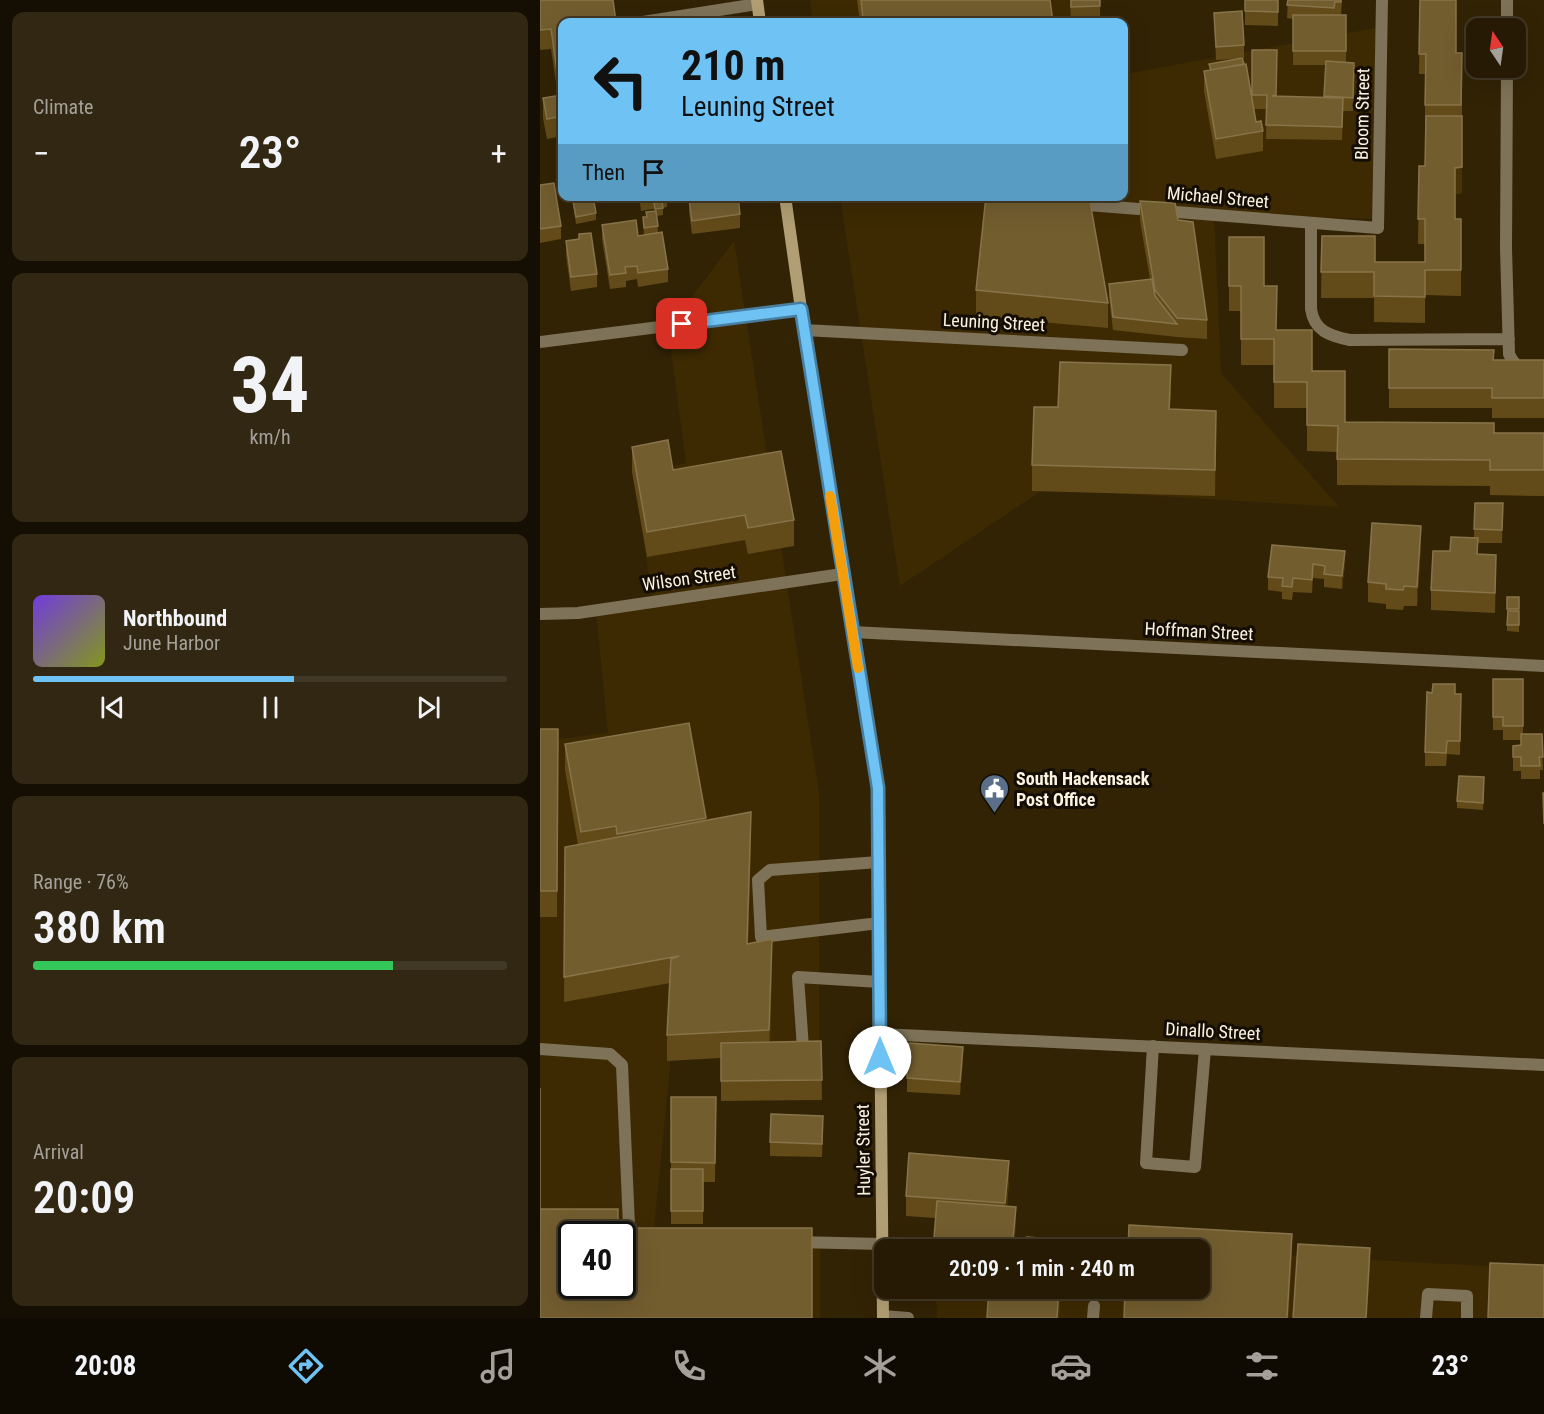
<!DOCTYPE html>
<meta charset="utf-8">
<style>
body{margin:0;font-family:"Roboto Condensed",sans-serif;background:#322713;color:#f1f3f6;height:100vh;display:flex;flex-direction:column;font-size:22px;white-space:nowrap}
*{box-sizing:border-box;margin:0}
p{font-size:20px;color:#a4a19a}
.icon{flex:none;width:33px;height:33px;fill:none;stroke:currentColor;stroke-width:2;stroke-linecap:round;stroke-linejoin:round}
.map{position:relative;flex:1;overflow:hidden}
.panel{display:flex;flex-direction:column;gap:12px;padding:12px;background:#150e02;width:540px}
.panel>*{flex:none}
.top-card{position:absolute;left:18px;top:18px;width:570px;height:183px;border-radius:12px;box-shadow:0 6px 24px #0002,0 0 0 2px #423826;background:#6ec2f4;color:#111;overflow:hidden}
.needle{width:39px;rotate:347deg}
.controls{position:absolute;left:926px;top:18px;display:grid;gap:12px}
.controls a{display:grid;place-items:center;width:60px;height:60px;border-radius:12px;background:#261a04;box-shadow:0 6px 24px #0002,0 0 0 2px #423826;font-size:30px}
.speed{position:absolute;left:18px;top:1221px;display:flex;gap:12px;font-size:30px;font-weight:700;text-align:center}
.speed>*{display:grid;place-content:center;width:78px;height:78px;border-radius:50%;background:#261a04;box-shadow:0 6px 24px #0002,0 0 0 2px #423826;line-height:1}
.speed .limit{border:3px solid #111;border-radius:9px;background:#fff;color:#111}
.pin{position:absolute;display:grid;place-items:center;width:51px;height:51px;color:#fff;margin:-26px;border-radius:12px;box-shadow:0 3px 9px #0006}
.me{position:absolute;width:66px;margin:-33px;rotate:0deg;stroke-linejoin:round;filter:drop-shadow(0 0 4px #0008)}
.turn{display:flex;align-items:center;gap:21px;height:126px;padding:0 24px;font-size:27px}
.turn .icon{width:78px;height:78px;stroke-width:2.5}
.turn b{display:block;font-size:42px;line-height:51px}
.then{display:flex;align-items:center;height:57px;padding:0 24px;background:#0003;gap:12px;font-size:22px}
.big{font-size:45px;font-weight:600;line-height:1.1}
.panel .card{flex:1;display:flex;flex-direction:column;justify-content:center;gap:9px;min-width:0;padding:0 21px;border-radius:12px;background:#322713}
.panel .dial{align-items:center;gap:0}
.dial b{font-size:78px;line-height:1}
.song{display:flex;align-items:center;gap:18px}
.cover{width:72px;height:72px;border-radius:9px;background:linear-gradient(135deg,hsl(260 70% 55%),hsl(70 70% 35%))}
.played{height:6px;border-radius:3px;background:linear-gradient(90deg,#6ec2f4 55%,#423826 55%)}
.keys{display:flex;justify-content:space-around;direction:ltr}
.heat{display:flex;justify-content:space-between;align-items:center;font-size:33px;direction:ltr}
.charge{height:9px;border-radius:4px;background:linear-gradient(90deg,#34c759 76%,#423826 0)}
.trip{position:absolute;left:334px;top:1239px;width:336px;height:60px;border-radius:12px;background:#261a04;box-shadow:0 6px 24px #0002,0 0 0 2px #423826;font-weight:600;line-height:60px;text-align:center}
.tab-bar{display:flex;height:96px;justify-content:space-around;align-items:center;background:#0f0a02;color:#a4a19a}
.tab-bar .icon{width:42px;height:42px}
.tab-bar .selected{color:#6ec2f4}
.tab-bar b{font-size:27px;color:#f1f3f6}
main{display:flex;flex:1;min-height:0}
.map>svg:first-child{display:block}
.built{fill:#3d2a03;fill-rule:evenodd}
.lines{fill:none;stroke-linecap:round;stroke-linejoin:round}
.lane{stroke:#7e7358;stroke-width:12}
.street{stroke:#7e7358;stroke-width:12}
.secondary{stroke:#b19e74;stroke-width:12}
.wall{fill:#624b19}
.shaded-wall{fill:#483308}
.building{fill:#725d2f;stroke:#88744a;stroke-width:1.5;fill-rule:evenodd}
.route-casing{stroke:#487e9f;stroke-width:15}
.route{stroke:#6ec2f4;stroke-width:10}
.slow{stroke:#f59e0b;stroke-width:10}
.labels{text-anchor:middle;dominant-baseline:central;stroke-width:6;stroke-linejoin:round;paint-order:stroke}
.street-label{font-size:18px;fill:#fcf2e1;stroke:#140d03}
.poi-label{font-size:18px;font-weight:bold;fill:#fcf2e1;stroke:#140d03;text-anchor:start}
</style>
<main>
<section class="panel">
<div class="card"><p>Climate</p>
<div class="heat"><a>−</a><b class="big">23°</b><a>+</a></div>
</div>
<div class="card dial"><b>34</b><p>km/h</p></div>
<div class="card">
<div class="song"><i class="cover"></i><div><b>Northbound</b><p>June Harbor</p></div></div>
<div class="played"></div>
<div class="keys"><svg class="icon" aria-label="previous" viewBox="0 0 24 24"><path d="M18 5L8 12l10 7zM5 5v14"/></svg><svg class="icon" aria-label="pause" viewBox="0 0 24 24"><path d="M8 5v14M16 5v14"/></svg><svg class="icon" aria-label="next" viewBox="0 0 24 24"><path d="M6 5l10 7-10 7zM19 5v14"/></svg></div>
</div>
<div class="card"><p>Range · 76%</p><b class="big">380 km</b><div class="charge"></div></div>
<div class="card"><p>Arrival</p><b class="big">20:09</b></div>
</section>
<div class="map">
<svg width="1004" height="1318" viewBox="0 0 1004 1318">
<rect width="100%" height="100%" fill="#322305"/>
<path class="built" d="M270 0H555L564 22H273Z
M841 27 843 219 674 215 681 373 799 507 504 489 360 586 300 197 584 196V72L585 74Z
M194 241 279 793V1049L131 1058 113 1238 280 1244V1318H0V741L68 733 56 612 113 604 94 475 146 463 128 328ZM32 1234H82V1286H32Z
M660 1251 1004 1269V1318H397L396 1289 660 1288Z"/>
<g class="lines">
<path class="lane" d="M103 22 217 4
M967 28V0
M967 68 966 248 969 354C976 370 988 373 1004 373
M771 223V309C774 331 790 336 810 340L969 339
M339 862 230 870 218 880 221 937 339 923
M613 1046 606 1163 655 1167 665 1049
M263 1048 258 977 340 982
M0 1049 70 1054 82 1065 89 1226 91 1234 98 1238
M256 1242 342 1244
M343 1316 368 1318
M553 1318 554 1306
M886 1318 888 1294 927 1296V1318"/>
<path class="street" d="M535 204 838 228 842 0
M264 330 642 350
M0 342 261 309
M0 614 38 613 302 574
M312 632 1004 666
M340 1034 1004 1065"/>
<path class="secondary" d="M217 0 220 22
M245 196 264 330 338 788 343 1318"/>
</g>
<path class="wall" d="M0 0 22 22V136L7 139 3 118V98L18 96 11 49 0 50Z
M317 0H510L513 22H320Z
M530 0H560V19L531 21Z
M705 0H738V26L705 25Z
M748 0H802L801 15H806V62L814 76 813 111H803L802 140 726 139 727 109H714L716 122 723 131V151L676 159 664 91V71L669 70V64L696 59 676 60 674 13 704 45V59H703L712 100V50L737 97 784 98 786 65H753V19L747 18Z
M880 0 916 53H922V193L915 194V219H921V296L885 295V323L834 322V298H781L782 236 835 262H885V244H878L879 166H885V74H879Z
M0 185 21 226V239L0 243Z
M32 196H53L56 213V220L36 224Z
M99 196H127V207L123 208V215L117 216 118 233 128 269V282L98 287 97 279 86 281V287L70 289 62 239V225L98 236 104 235 103 217H106V212L114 211V209L101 211Z
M157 196H198L200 214V228L152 234 149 212V199L157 198Z
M600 201 638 220 667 320V339L637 337 573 330 569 297V284L610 279 600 221Z
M39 234 57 274V287L31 291 26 255V241L39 239Z
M689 237 724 286 736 330 772 371 805 422 954 433H1004V496L950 495V486L797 485V452L767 451V408H734V365H701V311H689Z
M436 290 568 303V328L436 316Z
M849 349 954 360H1004V418H952V408H849Z
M631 391 630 409 676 436 675 496 492 491V465L518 407Z
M92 447 133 470 254 520V546L208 554 205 540 107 557 92 472Z
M935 503H963L962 543H938V554L956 575 955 613 891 610V590L910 551 934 538Z
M732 545 805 564 802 589 784 587V579L773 578 772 593 753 592 752 600 742 599V592L728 590V577Z
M881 546 877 606H864L863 610 846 609V604L828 602V582Z
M967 597H979V632L967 631Z
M953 679H983V734H1002L1003 770H1000V779H981V771H973V746L981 745V740H963V730H953Z
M915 694 921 708 920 755 907 754 906 766H885V752Z
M0 729H18L17 917H0Z
M25 744 166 818V821L211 838 208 943 232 964 230 1042 281 1041 282 1100 181 1101V1058L127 1061V1035L130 983 24 1002 25 847 38 845 25 770Z
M944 784 943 810 917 808V801Z
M423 1061 420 1095 367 1092V1078Z
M131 1097H176L175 1182H163V1224H131Z
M283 1129 282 1157 230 1156V1142Z
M469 1180 467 1207 476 1227 395 1218 366 1216V1196Z
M392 1288H521L519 1318H447L448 1293Z"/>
<path class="shaded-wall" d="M922 116V193L915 194V168Z
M676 411V436L675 496V470Z
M881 526V546L877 606V587Z
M805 551V564L802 589V576Z
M956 555V575L955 613V593Z
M773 564V578L772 593V580Z
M211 812V838L207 969V944Z
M232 939V964L229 1056V1030Z
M423 1047V1061L420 1095V1082Z
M469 1161V1180L465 1223V1203Z
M476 1207V1227L474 1250H472Z
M752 1234V1260L749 1318H747Z
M830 1248V1268L827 1318H826Z
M519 1288H521L519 1318H517Z"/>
<path class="building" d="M0 0H73L76 22H22V77L18 78 11 29 0 30Z
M321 0H510L513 22H354L323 19Z
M531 0H560V6L531 7Z
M705 0H738V12L705 11Z
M748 0H801V2H795L794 8 747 5Z
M880 0H916V53H922L921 105H885L886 54H879Z
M702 11 704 45 676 47 674 13Z
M753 15H806V51H753Z
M712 50H737L736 95 732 96 803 98 802 127 726 125 727 95H712Z
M702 58 704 64 671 70 669 64Z
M786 61 814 63 813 98 784 96Z
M706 64 716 122 721 121 723 131 676 139 664 71Z
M22 95V116L7 119 3 98Z
M886 116H922V167L915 168V219H921V270H885V297L834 296V272H781L782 236H835V262H885V219H878L879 166H885Z
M14 183 21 226 0 229V185Z
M32 196H53L56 213 36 217Z
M158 196H198L200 214 152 221 149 199 158 198Z
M446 196H549L568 303 436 290Z
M600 201 635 203 638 220 653 222 667 320 637 318 615 290Z
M122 202 123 208 115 209 114 203Z
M116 211 118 226 104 228 103 217H107L106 212Z
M96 220 98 236 122 232 128 269 98 273 97 266 85 267 86 273 70 275 62 225Z
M51 233 57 274 31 277 26 241 39 239V234Z
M689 237H724V286H737L736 330H772V371H805V422L954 423V433H1004V470H950V460L797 459 798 426 767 425V382H734V339H701V286H689Z
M612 279 615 296 637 324 573 317 569 284Z
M849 349 954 350 953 360H1004V398H952V388H849Z
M520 362 631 365 629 409 676 411 675 470 492 465 494 407H518Z
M128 440 133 470 241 451 254 520 208 528 205 515 107 532 92 447Z
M935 503H963L962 530 934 529Z
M832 523 881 526 877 587 864 586 863 590 846 589V584L828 582Z
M911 537 938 538 937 554 956 555 955 593 891 590 893 551H910Z
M732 545 805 551 802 576 784 574 785 566 773 564 772 580 753 578 752 587 742 586 743 578 728 577Z
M967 597H979V609H967Z
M968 611H979V625H967Z
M953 679H983V726H963V717H953Z
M893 684H915V694H921L920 741H907L906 753 885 752 887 692 892 693Z
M149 723 166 818 77 834 76 826 41 832 25 744Z
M0 729H18L17 891H0Z
M981 734H1002L1003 757H999L1000 766H981V757H973V746L981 745Z
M919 776 944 777 943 803 917 801Z
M1003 793H1004V824Z
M211 812 207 944 232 939 229 1030 127 1035 131 959 139 956 24 977 25 847Z
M281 1041 282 1080 181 1081V1043Z
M369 1043 423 1047 420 1082 367 1078Z
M0 1088V1209H78V1228H272V1318H0ZM32 1234H82V1286H32Z
M131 1097H176L175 1163 131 1162Z
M231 1114 283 1116 282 1144 230 1142Z
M369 1153 469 1161 465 1203 366 1196Z
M131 1169H163V1211H131Z
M397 1201 476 1207 472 1250H393Z
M589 1225 752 1234 747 1318H584L585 1288H660V1250H588Z
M487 1237 523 1240 522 1250H486Z
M758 1244 830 1248 826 1318H753Z
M950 1263 1004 1265V1318H948Z
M449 1288H519L517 1318H447Z"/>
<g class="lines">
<defs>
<path id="route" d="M142 324 261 309 338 788 340 1057"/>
</defs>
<use href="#route" class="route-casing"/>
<use href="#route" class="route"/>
<path class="slow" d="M290 496 318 668"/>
</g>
<defs>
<symbol id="civic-pin" viewBox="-11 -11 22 30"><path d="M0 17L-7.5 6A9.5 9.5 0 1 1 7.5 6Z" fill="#5c6f8a" stroke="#140d03"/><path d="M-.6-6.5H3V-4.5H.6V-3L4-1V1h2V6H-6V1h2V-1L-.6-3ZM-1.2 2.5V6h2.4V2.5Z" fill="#fff"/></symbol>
</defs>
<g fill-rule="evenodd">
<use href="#civic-pin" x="438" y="772" width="33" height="45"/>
</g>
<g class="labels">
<g class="street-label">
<text transform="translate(822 114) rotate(-89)">Bloom Street</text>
<text transform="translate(678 197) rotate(5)">Michael Street</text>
<text transform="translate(454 322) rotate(3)">Leuning Street</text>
<text transform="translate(149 578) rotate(-8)">Wilson Street</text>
<text transform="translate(659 631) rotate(3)">Hoffman Street</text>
<text transform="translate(673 1031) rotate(3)">Dinallo Street</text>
<text transform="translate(323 1150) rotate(-91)">Huyler Street</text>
</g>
<g class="poi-label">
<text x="476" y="778">South Hackensack<tspan x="476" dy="21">Post Office</tspan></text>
</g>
</g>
</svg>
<div class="controls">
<a><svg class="needle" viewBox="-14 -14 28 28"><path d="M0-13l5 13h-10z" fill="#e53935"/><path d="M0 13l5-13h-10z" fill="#a4a19a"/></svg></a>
</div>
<div class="speed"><div class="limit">40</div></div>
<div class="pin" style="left:142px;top:324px;background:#d93025"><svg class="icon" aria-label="arrive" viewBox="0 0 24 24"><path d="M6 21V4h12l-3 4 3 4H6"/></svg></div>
<svg class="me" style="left:340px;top:1057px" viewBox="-20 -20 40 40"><circle r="19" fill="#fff"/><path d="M0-13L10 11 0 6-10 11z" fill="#6ec2f4"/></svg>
<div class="trip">20:09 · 1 min · 240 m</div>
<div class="top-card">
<div class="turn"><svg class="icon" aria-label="left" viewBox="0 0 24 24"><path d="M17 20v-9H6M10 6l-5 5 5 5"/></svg><div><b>210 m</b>Leuning Street</div></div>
<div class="then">Then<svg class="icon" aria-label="arrive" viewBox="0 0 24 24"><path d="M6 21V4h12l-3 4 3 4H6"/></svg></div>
</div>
</div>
</main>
<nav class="tab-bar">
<b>20:08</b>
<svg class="icon selected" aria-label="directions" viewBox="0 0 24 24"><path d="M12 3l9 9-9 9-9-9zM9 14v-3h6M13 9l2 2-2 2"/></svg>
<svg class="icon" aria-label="music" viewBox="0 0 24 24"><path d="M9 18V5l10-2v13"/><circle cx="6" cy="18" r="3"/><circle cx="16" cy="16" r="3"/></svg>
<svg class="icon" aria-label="phone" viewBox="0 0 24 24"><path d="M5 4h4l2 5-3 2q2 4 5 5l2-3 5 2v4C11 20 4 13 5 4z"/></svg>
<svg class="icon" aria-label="climate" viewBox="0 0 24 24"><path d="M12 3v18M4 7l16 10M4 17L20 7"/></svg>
<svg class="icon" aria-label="car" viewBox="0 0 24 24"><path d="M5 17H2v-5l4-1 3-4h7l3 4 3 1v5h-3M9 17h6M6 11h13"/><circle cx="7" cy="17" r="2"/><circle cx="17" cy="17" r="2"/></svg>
<svg class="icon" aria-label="filters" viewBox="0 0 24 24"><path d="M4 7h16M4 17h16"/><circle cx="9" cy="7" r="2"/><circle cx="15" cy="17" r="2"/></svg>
<b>23°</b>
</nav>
